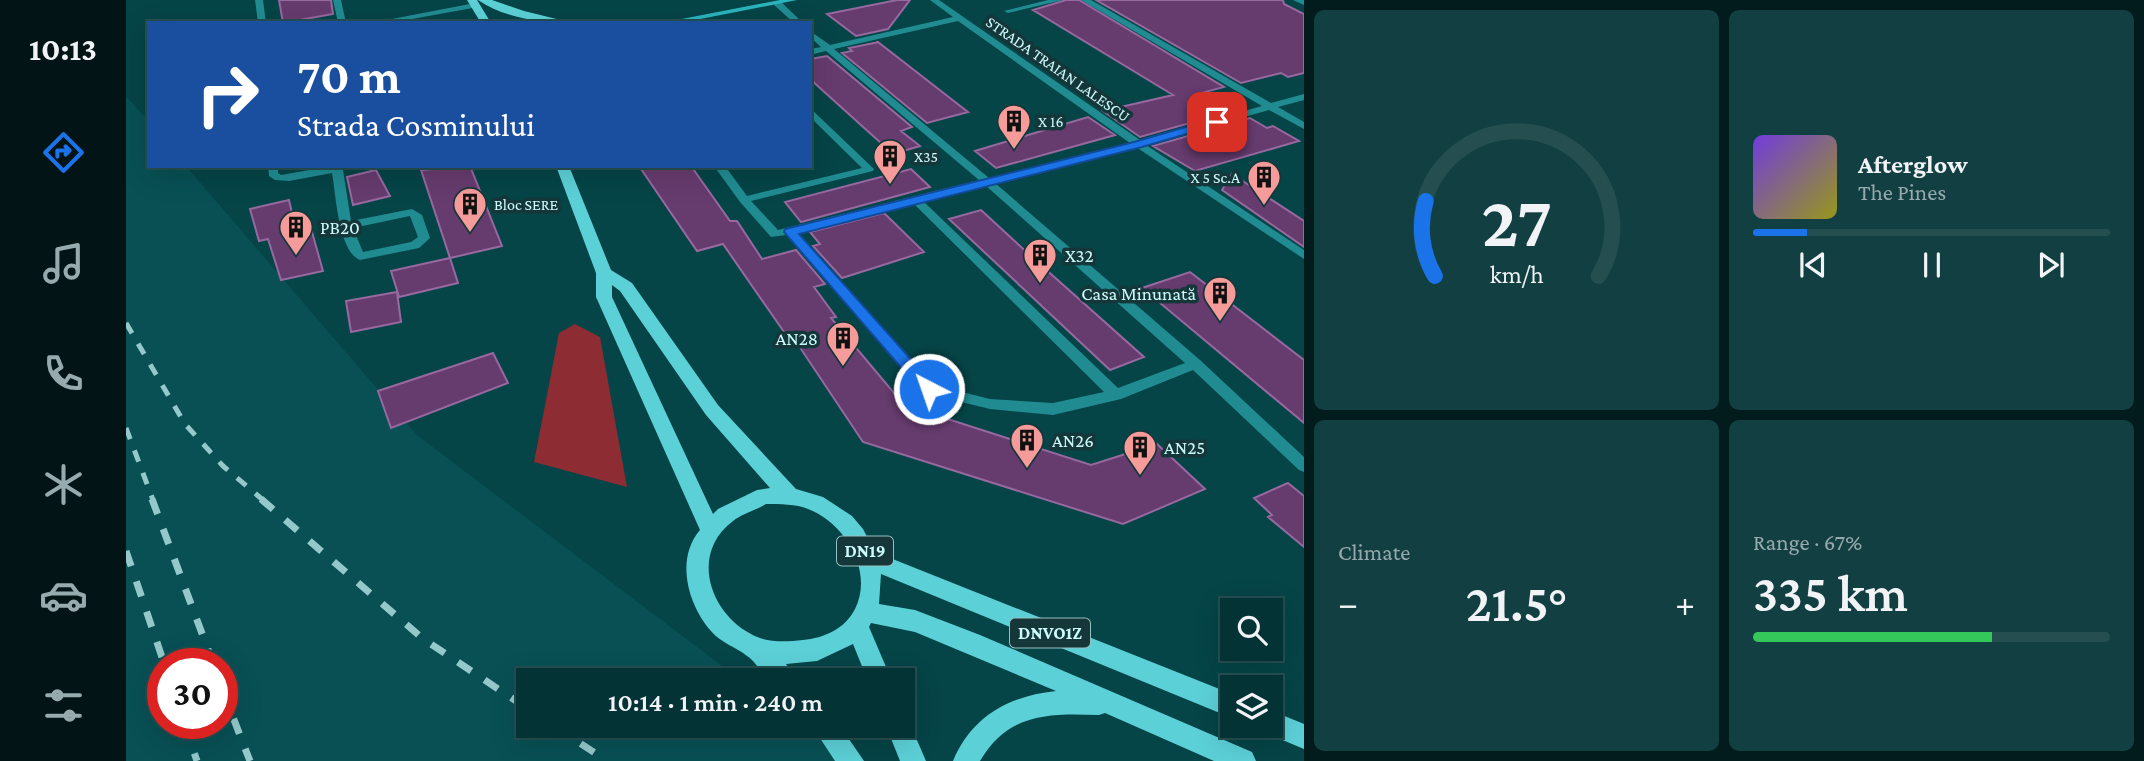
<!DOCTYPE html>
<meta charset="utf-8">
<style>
body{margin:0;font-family:"Crimson Pro",serif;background:#123f41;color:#f1f3f6;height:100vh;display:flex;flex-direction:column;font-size:26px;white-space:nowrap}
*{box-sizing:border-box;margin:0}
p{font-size:23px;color:#97aaad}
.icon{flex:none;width:38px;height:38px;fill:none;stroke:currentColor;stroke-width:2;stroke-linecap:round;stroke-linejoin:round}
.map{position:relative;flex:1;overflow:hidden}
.panel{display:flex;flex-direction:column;gap:10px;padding:10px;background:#021c1d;width:840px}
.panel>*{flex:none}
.banner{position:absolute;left:21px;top:21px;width:665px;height:147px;border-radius:0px;box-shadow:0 7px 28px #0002,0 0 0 2px #254e50;background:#1a4fa0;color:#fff;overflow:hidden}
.buttons{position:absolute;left:1094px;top:598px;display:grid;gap:14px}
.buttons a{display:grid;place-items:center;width:63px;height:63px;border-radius:0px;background:#043335;box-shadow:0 7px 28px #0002,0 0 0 2px #254e50;font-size:35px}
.speed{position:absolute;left:21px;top:648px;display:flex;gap:14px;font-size:35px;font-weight:700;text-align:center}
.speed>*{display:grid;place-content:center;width:91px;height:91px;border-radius:50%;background:#043335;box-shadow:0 7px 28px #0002,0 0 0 2px #254e50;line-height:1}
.speed .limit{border:10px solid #d22;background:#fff;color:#111}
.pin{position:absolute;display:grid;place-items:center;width:60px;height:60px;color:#fff;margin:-30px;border-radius:14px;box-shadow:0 4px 10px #0006}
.me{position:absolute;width:77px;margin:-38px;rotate:319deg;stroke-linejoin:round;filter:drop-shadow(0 0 5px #0008)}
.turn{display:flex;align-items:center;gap:24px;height:147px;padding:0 35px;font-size:32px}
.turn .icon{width:91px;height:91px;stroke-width:2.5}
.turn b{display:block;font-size:49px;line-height:60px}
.big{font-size:52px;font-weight:600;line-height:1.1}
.panel .widget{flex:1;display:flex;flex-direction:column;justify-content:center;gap:10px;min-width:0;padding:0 24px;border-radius:10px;background:#123f41}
.panel .dial{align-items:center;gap:0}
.dial svg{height:182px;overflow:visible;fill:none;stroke:#254e50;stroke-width:7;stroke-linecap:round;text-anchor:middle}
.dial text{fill:#f1f3f6;stroke:none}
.song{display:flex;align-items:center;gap:21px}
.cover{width:84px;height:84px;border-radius:10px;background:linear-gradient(135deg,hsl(260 70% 55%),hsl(60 70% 35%))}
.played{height:7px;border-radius:4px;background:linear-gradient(90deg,#1a73e8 15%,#254e50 15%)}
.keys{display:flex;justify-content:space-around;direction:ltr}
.heat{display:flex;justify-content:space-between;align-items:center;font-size:38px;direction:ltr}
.charge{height:10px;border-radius:5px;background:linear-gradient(90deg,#34c759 67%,#254e50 0)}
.panel .tiles{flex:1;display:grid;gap:10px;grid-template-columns:repeat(2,1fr)}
.trip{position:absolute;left:390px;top:668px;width:399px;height:70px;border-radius:0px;background:#043335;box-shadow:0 7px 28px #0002,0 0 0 2px #254e50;font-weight:600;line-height:70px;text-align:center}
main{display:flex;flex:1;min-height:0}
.tabs{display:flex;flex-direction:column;width:126px;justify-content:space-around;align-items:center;background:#021415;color:#97aaad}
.tabs .icon{width:49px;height:49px}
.tabs .active{color:#1a73e8}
.tabs b{font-size:32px;color:#f1f3f6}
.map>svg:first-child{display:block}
.built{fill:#085054;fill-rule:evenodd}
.green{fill:#8d2c32}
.building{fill:#663b6e;stroke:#96699f;stroke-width:2}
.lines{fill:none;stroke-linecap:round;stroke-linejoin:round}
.street{fill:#208c92;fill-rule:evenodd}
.secondary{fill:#2ab4bc;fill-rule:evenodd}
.primary{fill:#5cd0d7;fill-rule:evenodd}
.rail-far1{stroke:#94c8cb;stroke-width:5;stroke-dasharray:12 12;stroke-linecap:butt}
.rail{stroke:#94c8cb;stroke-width:7;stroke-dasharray:16 16;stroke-linecap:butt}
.route{fill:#1a73e8;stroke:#114b97;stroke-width:2}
.labels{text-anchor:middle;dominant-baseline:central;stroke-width:7;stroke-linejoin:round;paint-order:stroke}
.far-street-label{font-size:16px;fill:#ccfbfe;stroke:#163739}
.far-poi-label{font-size:16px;fill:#ccfbfe;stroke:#163739;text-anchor:start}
.shield{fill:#163739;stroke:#95c0c3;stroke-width:2}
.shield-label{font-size:18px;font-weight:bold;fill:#ccfbfe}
.poi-label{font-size:19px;fill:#ccfbfe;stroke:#163739;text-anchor:start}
</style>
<main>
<nav class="tabs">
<b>10:13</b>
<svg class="icon active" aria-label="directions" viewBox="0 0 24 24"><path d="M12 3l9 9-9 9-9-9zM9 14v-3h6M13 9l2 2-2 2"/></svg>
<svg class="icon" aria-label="music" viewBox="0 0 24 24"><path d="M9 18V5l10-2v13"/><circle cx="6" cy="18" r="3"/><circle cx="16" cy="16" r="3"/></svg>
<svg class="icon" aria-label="phone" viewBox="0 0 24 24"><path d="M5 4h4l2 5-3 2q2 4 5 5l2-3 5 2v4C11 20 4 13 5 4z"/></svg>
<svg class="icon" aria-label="climate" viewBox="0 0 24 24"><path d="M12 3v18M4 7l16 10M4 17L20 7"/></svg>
<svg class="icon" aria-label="car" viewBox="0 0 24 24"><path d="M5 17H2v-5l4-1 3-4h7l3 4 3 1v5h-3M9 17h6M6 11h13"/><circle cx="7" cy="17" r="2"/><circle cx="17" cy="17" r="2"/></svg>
<svg class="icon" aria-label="filters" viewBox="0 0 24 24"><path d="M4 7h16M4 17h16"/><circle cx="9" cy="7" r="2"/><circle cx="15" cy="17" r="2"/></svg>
</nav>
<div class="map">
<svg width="1178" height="761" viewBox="0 0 1178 761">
<rect width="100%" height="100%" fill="#054447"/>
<path class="built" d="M0 96 23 122V166H60L291 435 616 681H402V726H676L722 761H0ZM37 663H96V723H37Z"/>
<path class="green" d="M449 324 474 337 501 487 408 462 433 333Z"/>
<path class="building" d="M153 0H205L207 14 157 23Z
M771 0H784L762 29 730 36 701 14Z
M940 0H953L1098 87 1079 92 1111 110 1014 137 977 111 1047 95 907 10Z
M970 0H1157L1158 4 1178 14V73L1162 77 1155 73 1115 83Z
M753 42H752L842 112 801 123 716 53 726 51 723 48Z
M701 56 786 127 775 131 794 146 767 154 684 79V59Z
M962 117 989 135 870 168 849 151Z
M1124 118 1141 128 1147 126 1173 141 1069 171 1027 146Z
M306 166H344L376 246 324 258 295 170 307 169Z
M513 166H565L604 221H611L636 259 670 250 699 284 688 287 710 317 705 318 778 405 965 465 1031 444 1079 489 997 524 737 442 663 331 658 332 597 244 571 251Z
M785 169 804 187 675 222 659 202Z
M250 170 264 196 227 205 221 177Z
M1106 174 1178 221V247L1096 190Z
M163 200 171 236 186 232 197 271 155 280 142 239 133 241 124 209Z
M855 210 907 258 1018 357 984 370 823 219Z
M758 213 798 252 716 278 687 246 694 244 684 232Z
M324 258 332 283 273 297 265 271Z
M1064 272 1178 360V423L1016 288Z
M271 292 275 322 225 332 220 301Z
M367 353 382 383 265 428 252 391Z
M1162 483 1178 496V547L1142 517 1146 515 1128 498Z"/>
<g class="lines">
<path class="street" d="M129 0H137L140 23H132Z
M207 0H215L220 23H212Z
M804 0H813L1014 140 1136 106 955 0H965L1145 103 1178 94V100L1152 107 1178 122V129L1143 110 1020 145 1178 250V259L1010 147 869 183 1074 360 1178 457V472L1173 470 1067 370 995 399 927 415 864 409 798 393 660 235 645 237 614 202 588 166H599L621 196 736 168 684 117V108L748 169 747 171 625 201 652 230 853 180 700 51 684 55V49L695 47 684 37V31L704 45 827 17ZM832 21 1004 143 863 178 708 49ZM859 185 1059 363 992 388 797 201ZM787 203 978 392 927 403 864 399 808 385 671 232Z
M922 0H937L882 13 878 11Z
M1167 0H1178V5Z
M651 1H654L677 23H668L648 5 647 3Z
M349 3H352V7L264 23H245Z
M142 166H152V173L155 175 206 166H228L217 170 225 221 286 209 296 215 304 238 293 248 234 260C212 251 210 194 206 173L163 181 149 180 143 176ZM284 216 292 237 285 242 237 252 227 228Z"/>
<path class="secondary" d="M654 0H671L554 23H535Z"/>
<path class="primary" d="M341 0H351L365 23H355Z
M352 0H366L398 11 447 23C417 23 377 18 352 0Z
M430 166H443L485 270 506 283 592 405 670 489 697 497 726 516 737 529 749 552 1106 694V718L755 574 753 604 789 610 854 635 1126 752 1130 761H1088L979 713 973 715C923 713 882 713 854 761H827C846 716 883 696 930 691L789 632 745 623 743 627 766 681H742L727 644 691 661 660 664 671 681H643C636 673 629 661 621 656 610 647 595 643 585 631 562 605 549 559 574 530L470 297V273ZM486 285 494 291 580 415 644 488 631 490 592 509 587 514 486 297ZM640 504C654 504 670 504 682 509 719 523 748 571 729 609 719 629 698 638 677 640 659 642 641 643 625 634 583 612 564 553 607 521 616 514 630 510 640 504Z
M1144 710 1178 724V749L1135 731 1134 726H1144Z
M777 716 781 717 800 761H774L760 726H777Z
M686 726H714L738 761H709Z"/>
<path class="rail-far1" d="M0 323 59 424 97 466 137 500
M0 428 27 500"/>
<path class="rail" d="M26 499 87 663
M135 499 296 638 402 709
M0 551 38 663
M96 689 124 761
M58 723 71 761
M428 726 481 761"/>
</g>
<path class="route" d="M1091 118 1096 122 1095 124 1016 147 673 234 808 385 811 389 808 393H797L658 232 659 229 1008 142Z"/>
<defs>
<symbol id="building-pin" viewBox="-11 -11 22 30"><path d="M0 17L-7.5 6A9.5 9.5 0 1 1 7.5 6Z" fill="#f59b99" stroke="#163739"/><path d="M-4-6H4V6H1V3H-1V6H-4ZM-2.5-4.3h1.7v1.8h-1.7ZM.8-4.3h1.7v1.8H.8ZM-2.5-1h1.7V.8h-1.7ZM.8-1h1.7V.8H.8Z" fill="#111"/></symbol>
</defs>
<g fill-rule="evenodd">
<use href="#building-pin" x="869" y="102" width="38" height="52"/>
<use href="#building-pin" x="745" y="137" width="38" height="52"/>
<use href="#building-pin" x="1119" y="158" width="38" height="52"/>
<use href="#building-pin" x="325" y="185" width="38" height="52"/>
<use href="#building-pin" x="151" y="208" width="38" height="52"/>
<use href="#building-pin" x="895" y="236" width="38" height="52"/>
<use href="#building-pin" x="1075" y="274" width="38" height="52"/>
<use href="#building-pin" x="698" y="319" width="38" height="52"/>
<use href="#building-pin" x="882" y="421" width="38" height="52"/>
<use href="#building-pin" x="995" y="428" width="38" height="52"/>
</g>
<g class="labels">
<g class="far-street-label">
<text transform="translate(932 69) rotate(35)">STRADA TRAIAN LALESCU</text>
</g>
<g class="far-poi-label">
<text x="912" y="121">X 16</text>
<text x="788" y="156">X35</text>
<text x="1114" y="177" text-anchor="end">X 5 Sc.A</text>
<text x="368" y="204">Bloc SERE</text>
</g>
<g class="shield">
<rect x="711" y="536.5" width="56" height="29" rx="5"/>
<rect x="884" y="618.5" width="80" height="29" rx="5"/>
</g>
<g class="shield-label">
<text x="739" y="551">DN19</text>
<text x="924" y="633">DNVO1Z</text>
</g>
<g class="poi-label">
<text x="194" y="227">PB20</text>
<text x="939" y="255">X32</text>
<text x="1070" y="293" text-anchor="end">Casa Minunată</text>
<text x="692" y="338" text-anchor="end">AN28</text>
<text x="926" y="440">AN26</text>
<text x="1038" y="447">AN25</text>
</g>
</g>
</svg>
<div class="buttons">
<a><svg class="icon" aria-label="search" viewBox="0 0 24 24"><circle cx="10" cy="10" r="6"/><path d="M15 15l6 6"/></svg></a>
<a><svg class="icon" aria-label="layers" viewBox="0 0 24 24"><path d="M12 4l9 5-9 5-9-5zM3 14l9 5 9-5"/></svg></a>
</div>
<div class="speed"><div class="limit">30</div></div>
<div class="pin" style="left:1091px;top:122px;background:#d93025"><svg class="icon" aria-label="arrive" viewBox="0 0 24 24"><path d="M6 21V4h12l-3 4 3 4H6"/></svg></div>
<svg class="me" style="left:803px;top:389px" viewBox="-20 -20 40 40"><circle r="17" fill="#1a73e8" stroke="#fff" stroke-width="3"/><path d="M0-11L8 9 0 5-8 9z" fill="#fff"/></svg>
<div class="trip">10:14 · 1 min · 240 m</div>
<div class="banner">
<div class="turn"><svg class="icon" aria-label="right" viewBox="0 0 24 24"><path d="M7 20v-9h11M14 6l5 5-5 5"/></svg><div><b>70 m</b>Strada Cosminului</div></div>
</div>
</div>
<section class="panel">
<div class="tiles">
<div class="widget dial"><svg viewBox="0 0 100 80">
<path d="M14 69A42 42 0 1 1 86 69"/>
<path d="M14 69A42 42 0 0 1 10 36" stroke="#1a73e8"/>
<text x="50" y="56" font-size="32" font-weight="700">27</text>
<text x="50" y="72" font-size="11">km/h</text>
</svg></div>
<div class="widget">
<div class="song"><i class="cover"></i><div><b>Afterglow</b><p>The Pines</p></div></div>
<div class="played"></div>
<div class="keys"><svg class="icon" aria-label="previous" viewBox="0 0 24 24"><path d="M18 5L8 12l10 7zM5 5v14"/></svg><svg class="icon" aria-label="pause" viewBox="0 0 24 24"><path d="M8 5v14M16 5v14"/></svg><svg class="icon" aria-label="next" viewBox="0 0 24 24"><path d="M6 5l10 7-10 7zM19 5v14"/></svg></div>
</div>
<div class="widget"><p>Climate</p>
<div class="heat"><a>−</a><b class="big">21.5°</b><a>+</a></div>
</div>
<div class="widget"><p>Range · 67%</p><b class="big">335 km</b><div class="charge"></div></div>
</div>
</section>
</main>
